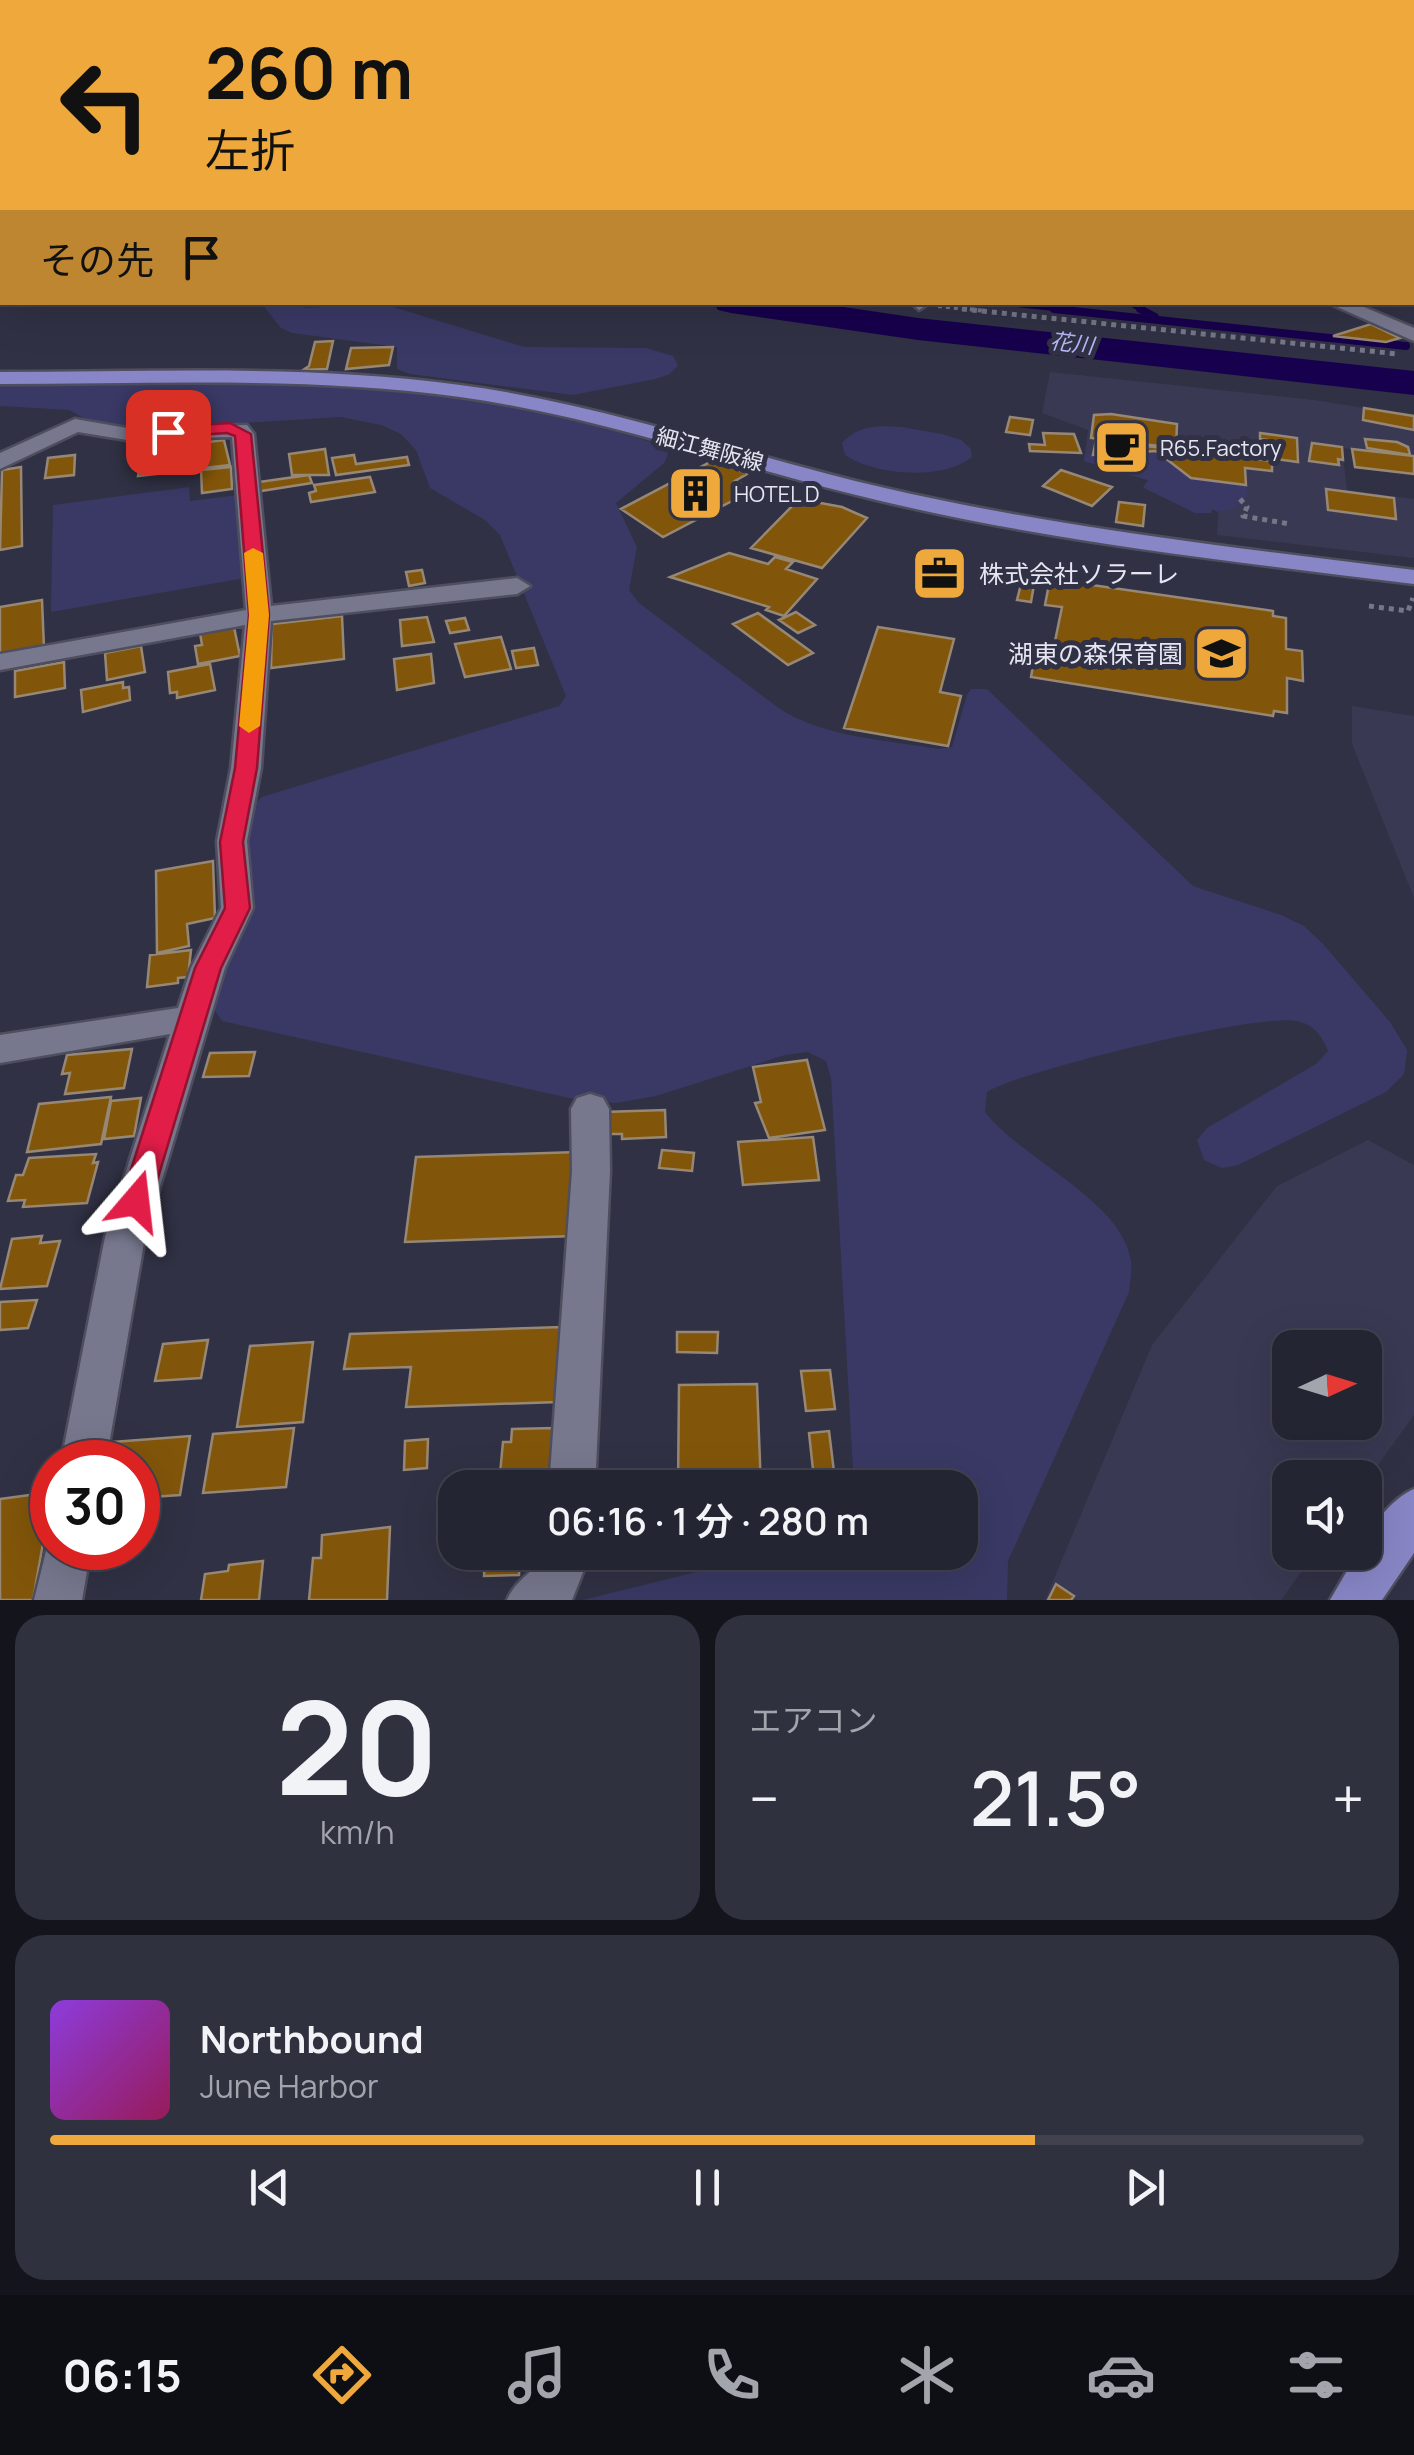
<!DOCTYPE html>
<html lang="ja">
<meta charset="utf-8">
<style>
body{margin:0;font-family:Manrope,"Noto Sans JP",sans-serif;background:#30313f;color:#f1f3f6;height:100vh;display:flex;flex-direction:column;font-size:38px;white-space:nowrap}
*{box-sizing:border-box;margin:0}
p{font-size:32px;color:#a3a5ac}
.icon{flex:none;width:55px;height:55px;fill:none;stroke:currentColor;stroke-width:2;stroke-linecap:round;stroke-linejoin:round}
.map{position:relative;height:1600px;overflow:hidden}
.sheet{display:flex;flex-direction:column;gap:15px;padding:15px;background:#14141c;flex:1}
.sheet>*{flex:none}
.top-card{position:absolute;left:0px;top:0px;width:1415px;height:305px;box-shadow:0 10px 40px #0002,0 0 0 2px #41424e;background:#eea83c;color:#111;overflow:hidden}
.needle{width:65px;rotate:86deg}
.fabs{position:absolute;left:1272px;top:1330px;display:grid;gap:20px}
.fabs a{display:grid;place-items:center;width:110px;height:110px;border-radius:20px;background:#242533;box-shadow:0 10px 40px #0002,0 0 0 2px #41424e;font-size:50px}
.speed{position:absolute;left:30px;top:1440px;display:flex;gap:20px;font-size:50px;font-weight:700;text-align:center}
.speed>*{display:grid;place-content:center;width:130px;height:130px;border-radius:50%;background:#242533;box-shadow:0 10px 40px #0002,0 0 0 2px #41424e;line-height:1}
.speed .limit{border:15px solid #d22;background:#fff;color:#111}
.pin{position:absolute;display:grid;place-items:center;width:85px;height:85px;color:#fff;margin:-42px;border-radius:20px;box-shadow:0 5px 15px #0006}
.me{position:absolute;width:110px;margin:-55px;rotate:17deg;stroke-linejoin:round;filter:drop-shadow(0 0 8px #0008)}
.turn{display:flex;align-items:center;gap:35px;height:210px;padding:0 40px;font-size:45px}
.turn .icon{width:130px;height:130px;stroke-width:2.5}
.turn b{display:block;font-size:70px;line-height:85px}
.then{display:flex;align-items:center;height:95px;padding:0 40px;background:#0003;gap:20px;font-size:38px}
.big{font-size:75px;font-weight:600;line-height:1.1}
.sheet .card{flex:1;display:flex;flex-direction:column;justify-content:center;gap:15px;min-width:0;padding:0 35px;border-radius:30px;background:#30313f}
.sheet .dial{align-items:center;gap:0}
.dial b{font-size:130px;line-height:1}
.song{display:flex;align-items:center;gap:30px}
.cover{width:120px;height:120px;border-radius:15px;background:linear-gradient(135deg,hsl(270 70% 55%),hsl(330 70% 35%))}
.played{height:10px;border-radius:5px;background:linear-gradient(90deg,#eea83c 75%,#41424e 75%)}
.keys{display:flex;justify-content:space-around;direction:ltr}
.heat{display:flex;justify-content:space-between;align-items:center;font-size:55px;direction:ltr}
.sheet .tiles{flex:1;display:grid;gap:15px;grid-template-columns:1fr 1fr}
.card:last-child{grid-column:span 2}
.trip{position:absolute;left:438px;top:1470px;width:540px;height:100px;border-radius:30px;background:#242533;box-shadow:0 10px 40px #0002,0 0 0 2px #41424e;font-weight:600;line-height:100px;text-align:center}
.dock{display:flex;height:160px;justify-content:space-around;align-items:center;background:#0e0f14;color:#a3a5ac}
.dock .icon{width:70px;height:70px}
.dock .active{color:#eea83c}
.dock b{font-size:45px;color:#f1f3f6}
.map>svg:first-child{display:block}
.built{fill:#393953;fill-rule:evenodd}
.green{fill:#3a3965}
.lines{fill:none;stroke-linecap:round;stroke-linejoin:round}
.stream-far1{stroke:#17004d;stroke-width:5}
.stream{stroke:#17004d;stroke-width:8}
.river{fill:#17004d;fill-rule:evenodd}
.building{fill:#82560a;stroke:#978875;stroke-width:2.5}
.minor-casing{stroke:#4e4e5e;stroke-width:5}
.major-casing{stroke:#4e4e5e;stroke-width:5}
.path-far1{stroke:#757686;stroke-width:4;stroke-dasharray:4 4;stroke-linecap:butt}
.path{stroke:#757686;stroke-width:5;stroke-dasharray:5 5;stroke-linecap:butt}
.minor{fill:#77788e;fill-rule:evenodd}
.major{fill:#8886c6;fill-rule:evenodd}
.route{fill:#e11d48;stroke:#92132f;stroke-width:2.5}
.slow{fill:#f59e0b}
.labels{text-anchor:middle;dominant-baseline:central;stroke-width:10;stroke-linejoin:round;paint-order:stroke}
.far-water-label{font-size:22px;font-style:italic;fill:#b6b6f8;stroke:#303144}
.far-poi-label{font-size:22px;fill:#e6e6f3;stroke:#303144;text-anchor:start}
.far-street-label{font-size:22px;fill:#e6e6f3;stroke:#303144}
.poi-label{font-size:25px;fill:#e6e6f3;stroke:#303144;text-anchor:start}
</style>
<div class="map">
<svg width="1414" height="1600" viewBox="0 0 1414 1600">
<rect width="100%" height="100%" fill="#303144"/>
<path class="built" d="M1050 372 1314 400 1414 416V456L1342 448 1347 490 1414 499V558L1217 535 1218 512 1160 484 1084 461 1088 430 1042 413Z
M1352 706 1414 716V898L1352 744Z
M1368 1140 1414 1165V1415L1365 1483V1478H1290V1552L1315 1553 1281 1600H1045L1152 1345 1277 1186ZM1290 1348H1365V1422H1290Z"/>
<path class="green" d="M261 303H300L304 308 380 303 524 347 646 348 673 356 678 365 670 374 655 379 573 395 410 374 397 369V347L292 333 281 328Z
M0 385C151 386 306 377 455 397 524 407 589 424 655 443L665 448 668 455 664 463 616 503 637 547 629 590 639 603 780 709C827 738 886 740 939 749L952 747 967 695 971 689H987L1193 886 1281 915 1304 926 1323 944 1390 1022 1407 1050 1404 1074 1386 1092 1238 1165 1222 1168 1204 1160 1197 1140 1207 1128 1316 1064 1328 1051C1322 1036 1314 1024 1296 1021 1257 1013 1023 1070 987 1092L985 1112C1022 1160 1122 1200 1131 1261 1132 1270 1130 1282 1129 1292L1008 1561 1007 1600H583L773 1553 960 1552V1488L854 1487 831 1078 826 1061 808 1052 785 1055 656 1096 616 1103 574 1099 222 1021 213 1008V994C225 968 253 920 252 893 250 861 235 823 262 797L559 706 566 696 500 535 485 520 430 488 416 450 401 434 381 425 341 417 130 430 89 421 69 410 0 406Z
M901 427 942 434 961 440 971 449 972 457C943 481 874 475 845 455L842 443C858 425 878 425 901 427Z
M1147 450 1156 451 1191 478 1246 485 1248 494C1241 507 1225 515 1211 509L1212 513H1195L1148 490 1143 487 1148 480 1084 461 1085 454Z
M189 487 190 501 238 495 245 578 51 612 53 505Z"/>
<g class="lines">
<path class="stream-far1" d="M276 0 280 2
M533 0 538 2
M791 0 798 2
M993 302 1078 311
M1128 302 1144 311"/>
<path class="stream" d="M1054 309 1406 346
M1140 309 1155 317"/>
<path class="river" d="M969 0H995L996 2H970Z
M713 302H810L918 318 1414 371V395L918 340 731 313 718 310Z"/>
</g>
<path class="building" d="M1371 324 1400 338 1386 342 1333 336Z
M333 341 327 369 303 370 309 366 315 342Z
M393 347 389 365 346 369 351 348Z
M1364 408 1414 416V430L1363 420Z
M1111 414 1177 424 1176 448 1091 438 1094 415Z
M1010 417 1033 420 1030 435 1006 432Z
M1043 433 1074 434 1081 453 1030 451 1029 444 1045 445Z
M1260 433 1297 438 1298 462 1268 458V440L1260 439Z
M1365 439 1397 442 1408 447 1410 455 1367 448Z
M224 440 230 465 196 469 195 452 201 451V443Z
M1096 440 1272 461V471L1245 468 1246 485 1191 478 1156 451 1093 455Z
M1312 443 1342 447 1343 460 1338 459 1339 465 1309 461Z
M325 449 329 475H292L289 454Z
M1352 449 1414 456V474L1355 467Z
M168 450 175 472 138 476 143 453Z
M75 455 74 475 45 478 48 458Z
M354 455 356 464 407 457 409 465 336 475 332 458Z
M716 459 747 474 735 481 753 490 663 537 621 509Z
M21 467 22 546 0 550 2 470Z
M231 467 232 489 202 493 201 470Z
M1061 470 1112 487 1092 506 1043 486Z
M309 475 312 483 261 491 259 482Z
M370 477 375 492 311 502 309 493 316 491 314 485Z
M1326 489 1394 498 1396 519 1328 510Z
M799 499 842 507 867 518 822 568 751 548Z
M1119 502 1145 505 1143 526 1116 522Z
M729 553 768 564 775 557 793 562 786 569 817 579 784 616 766 610 769 607 670 577Z
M929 558 963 564 952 588 918 582Z
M422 570 425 583 409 586 406 572Z
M1050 579 1273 611V616L1286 618V649L1302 651 1303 681 1287 678V713L1274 711 1273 716 1031 677 1036 648 1053 651 1062 607 1045 605Z
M1021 584 1034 585 1031 602 1017 600Z
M42 600 44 648 0 656V607Z
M796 612 815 625 798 633 779 620Z
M758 613 813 653 788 665 733 624Z
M342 616 344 659 271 668 272 624Z
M427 617 434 642 402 646 400 620Z
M465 618 469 630 450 633 446 621Z
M234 627 240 656 198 664 195 646 202 645 200 633Z
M878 627 954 639 940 692 961 696 948 746 844 728Z
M501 637 511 669 465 677 455 644Z
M141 646 145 672 107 680 105 653Z
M534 648 538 665 516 668 512 651Z
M431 654 434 683 397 690 394 659Z
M64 662 65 688 15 697V671Z
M210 664 215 690 177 698V692L170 693 168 672Z
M123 682V688L129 687 130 700 83 712 81 690Z
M213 861 215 918 187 924 189 946 157 953 156 871Z
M191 950 188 977 178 978V983L147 987 150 955Z
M132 1049 124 1088 65 1094 70 1073 62 1074 67 1055Z
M255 1052 249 1076 203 1077 210 1053Z
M807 1060 825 1130 769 1138 755 1103 761 1102 753 1067Z
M111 1097 101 1144 27 1152 39 1104Z
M141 1098 134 1136 104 1139 111 1101Z
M665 1110 666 1137 622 1139V1134H602L603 1112Z
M813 1137 819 1180 743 1185 738 1142Z
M662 1150 694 1153 692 1171 659 1168Z
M577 1152 574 1236 405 1242 416 1157Z
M96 1154 93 1163 98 1162 87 1203 23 1207 25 1200 8 1201 16 1175H23L29 1158Z
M42 1236 40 1243 60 1241 47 1286 0 1289 12 1239Z
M37 1300 28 1328 0 1330V1302Z
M561 1327 558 1402 406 1407 411 1367 344 1369 350 1334Z
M677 1332H718L717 1353 677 1352Z
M208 1340 201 1378 155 1381 163 1344Z
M313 1342 303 1422 237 1427 250 1346Z
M830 1370 835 1409 806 1411 801 1371Z
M757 1384 761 1488H678L679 1385Z
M294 1428 286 1487 203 1493 213 1434Z
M554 1428 552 1488H494L499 1484 503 1442H511L512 1429Z
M829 1431 836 1488H815L809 1433Z
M190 1436 180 1495 138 1498V1462H108L113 1442Z
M428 1439 427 1468 404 1470 405 1441Z
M52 1492 33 1600H0V1499Z
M390 1527 387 1600H309L313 1558H321L322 1535Z
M485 1552H520L519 1575 484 1576Z
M263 1561 259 1600H201L205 1574 228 1571 229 1565Z
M1056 1584 1074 1596 1071 1600H1048Z"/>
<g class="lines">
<defs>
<path id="minor" d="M140 0H156L157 2H142Z
M398 0H414L415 2H400Z
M657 0H673L674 2H659Z
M915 0H932L933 2H917Z
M1052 0H1069L1070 2H1054Z
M1208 0H1232L1233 2H1210Z
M1392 0H1408L1409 1 1391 2Z
M1412 45 1414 46V54L1412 53Z
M1412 176 1414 177V187L1412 186Z
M0 186H2V196H0Z
M910 302H928V304L919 310Z
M1326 302H1352L1414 328V341Z
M75 419 127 428 247 425 254 434 271 606 517 578 530 586 517 594 271 621 261 768 247 841 253 908 225 968 145 1237 106 1462H61L105 1237 170 1034 0 1063V1035L178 1008 191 968 221 908 217 841 231 768 245 625 0 670V654L246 610 232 437 127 440 78 432 0 469V453Z
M590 1094 603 1098 609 1109 610 1171 595 1488H549L572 1171 571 1109 577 1098Z
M51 1531 52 1548H91L82 1600H34Z
M544 1552H591L572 1600H507C517 1577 535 1574 544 1552Z"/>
<path id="major" d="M950 0H966L967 2H952Z
M1412 116H1414V125H1412Z
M0 372C153 372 308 364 460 385 605 404 743 455 885 488 1059 528 1237 548 1414 570V584C1237 562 1059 543 885 502 743 469 605 417 460 397 308 376 153 384 0 384Z
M1414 1489V1553L1382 1600H1330L1358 1552H1365C1365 1529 1394 1497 1414 1489Z"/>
</defs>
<use href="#minor" class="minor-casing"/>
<use href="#major" class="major-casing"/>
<path class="path-far1" d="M938 306 986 311"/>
<path class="path" d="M962 309 1398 354
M1240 499 1247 507 1243 516 1290 524
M1369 606 1408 611 1413 598"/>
<use href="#minor" class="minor"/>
<use href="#major" class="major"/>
</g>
<path class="route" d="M230 423 251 434 269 615 257 768 243 842 250 908 221 968 151 1201 146 1210 136 1214 125 1210 121 1201 195 968 225 908 220 842 235 768 249 615 235 436 227 433 168 437 159 432 168 427Z"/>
<path class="slow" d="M253 548 263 553 269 615 260 726 249 733 239 726 249 615 244 553Z"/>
<defs>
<symbol id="cafe-square" viewBox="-11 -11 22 22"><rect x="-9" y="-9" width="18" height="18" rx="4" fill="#eea83c" stroke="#303144"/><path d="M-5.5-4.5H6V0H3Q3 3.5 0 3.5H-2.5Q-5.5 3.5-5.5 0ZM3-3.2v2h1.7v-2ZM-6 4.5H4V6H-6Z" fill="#111"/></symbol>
<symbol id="building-square" viewBox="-11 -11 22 22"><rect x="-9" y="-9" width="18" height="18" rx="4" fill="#eea83c" stroke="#303144"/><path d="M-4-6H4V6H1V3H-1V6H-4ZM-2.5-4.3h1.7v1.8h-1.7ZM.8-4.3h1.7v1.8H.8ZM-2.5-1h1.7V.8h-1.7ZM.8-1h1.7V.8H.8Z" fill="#111"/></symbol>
<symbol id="office-square" viewBox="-11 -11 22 22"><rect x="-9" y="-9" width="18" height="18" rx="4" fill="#eea83c" stroke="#303144"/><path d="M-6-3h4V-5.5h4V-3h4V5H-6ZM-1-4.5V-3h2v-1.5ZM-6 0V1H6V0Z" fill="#111"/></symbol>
<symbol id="school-square" viewBox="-11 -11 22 22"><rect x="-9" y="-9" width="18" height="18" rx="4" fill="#eea83c" stroke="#303144"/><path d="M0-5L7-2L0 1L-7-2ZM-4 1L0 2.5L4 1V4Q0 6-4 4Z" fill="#111"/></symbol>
</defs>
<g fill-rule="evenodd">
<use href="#cafe-square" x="1090" y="416" width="63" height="63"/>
<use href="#building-square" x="664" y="462" width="63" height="63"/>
<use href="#office-square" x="908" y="542" width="63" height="63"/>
<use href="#school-square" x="1190" y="622" width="63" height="63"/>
</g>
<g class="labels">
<g class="far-water-label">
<text transform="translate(1072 343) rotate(7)">花川</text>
</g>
<g class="far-poi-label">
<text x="1160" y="448">R65.Factory</text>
<text x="734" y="494">HOTEL D</text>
</g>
<g class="far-street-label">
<text transform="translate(710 449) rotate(15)">細江舞阪線</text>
</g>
<g class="poi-label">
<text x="979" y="573">株式会社ソラーレ</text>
<text x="1183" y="653" text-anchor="end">湖東の森保育園</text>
</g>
</g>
</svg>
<div class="fabs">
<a><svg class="needle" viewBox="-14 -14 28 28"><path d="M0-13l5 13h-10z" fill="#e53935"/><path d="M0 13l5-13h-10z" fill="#a3a5ac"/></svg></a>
<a><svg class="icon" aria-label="sound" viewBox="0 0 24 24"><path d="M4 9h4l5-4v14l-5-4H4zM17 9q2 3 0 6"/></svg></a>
</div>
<div class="speed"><div class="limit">30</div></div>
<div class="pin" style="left:168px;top:432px;background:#d93025"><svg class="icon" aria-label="arrive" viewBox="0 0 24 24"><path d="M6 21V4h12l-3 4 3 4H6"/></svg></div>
<svg class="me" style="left:136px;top:1201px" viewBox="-20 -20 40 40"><path d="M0-17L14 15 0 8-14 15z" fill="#e11d48" stroke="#fff" stroke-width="4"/></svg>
<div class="trip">06:16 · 1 分 · 280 m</div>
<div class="top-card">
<div class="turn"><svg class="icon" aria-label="left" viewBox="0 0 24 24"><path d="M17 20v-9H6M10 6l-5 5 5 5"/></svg><div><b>260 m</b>左折</div></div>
<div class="then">その先<svg class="icon" aria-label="arrive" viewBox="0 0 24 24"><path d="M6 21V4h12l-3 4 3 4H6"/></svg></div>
</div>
</div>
<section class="sheet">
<div class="tiles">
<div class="card dial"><b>20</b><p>km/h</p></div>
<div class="card"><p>エアコン</p>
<div class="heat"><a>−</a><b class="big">21.5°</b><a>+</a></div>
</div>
<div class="card">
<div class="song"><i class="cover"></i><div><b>Northbound</b><p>June Harbor</p></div></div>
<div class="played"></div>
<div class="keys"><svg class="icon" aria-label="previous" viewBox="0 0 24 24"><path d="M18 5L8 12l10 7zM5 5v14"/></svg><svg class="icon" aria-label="pause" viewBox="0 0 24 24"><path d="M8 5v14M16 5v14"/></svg><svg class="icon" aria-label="next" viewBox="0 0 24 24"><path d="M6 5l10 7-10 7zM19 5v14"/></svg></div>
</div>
</div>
</section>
<nav class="dock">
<b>06:15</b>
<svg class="icon active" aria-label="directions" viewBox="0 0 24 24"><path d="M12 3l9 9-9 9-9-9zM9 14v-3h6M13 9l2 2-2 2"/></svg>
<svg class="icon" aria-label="music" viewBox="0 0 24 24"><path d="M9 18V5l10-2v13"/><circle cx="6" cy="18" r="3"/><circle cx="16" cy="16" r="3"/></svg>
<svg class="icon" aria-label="phone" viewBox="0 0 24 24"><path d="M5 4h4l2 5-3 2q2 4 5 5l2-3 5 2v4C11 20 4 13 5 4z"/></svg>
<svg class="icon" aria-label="climate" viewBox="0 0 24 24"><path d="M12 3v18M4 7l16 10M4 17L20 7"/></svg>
<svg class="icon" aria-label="car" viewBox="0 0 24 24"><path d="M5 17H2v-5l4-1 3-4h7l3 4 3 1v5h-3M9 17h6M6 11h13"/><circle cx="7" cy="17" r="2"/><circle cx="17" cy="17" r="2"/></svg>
<svg class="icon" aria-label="filters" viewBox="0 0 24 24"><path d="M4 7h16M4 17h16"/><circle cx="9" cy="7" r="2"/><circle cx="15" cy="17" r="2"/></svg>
</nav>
